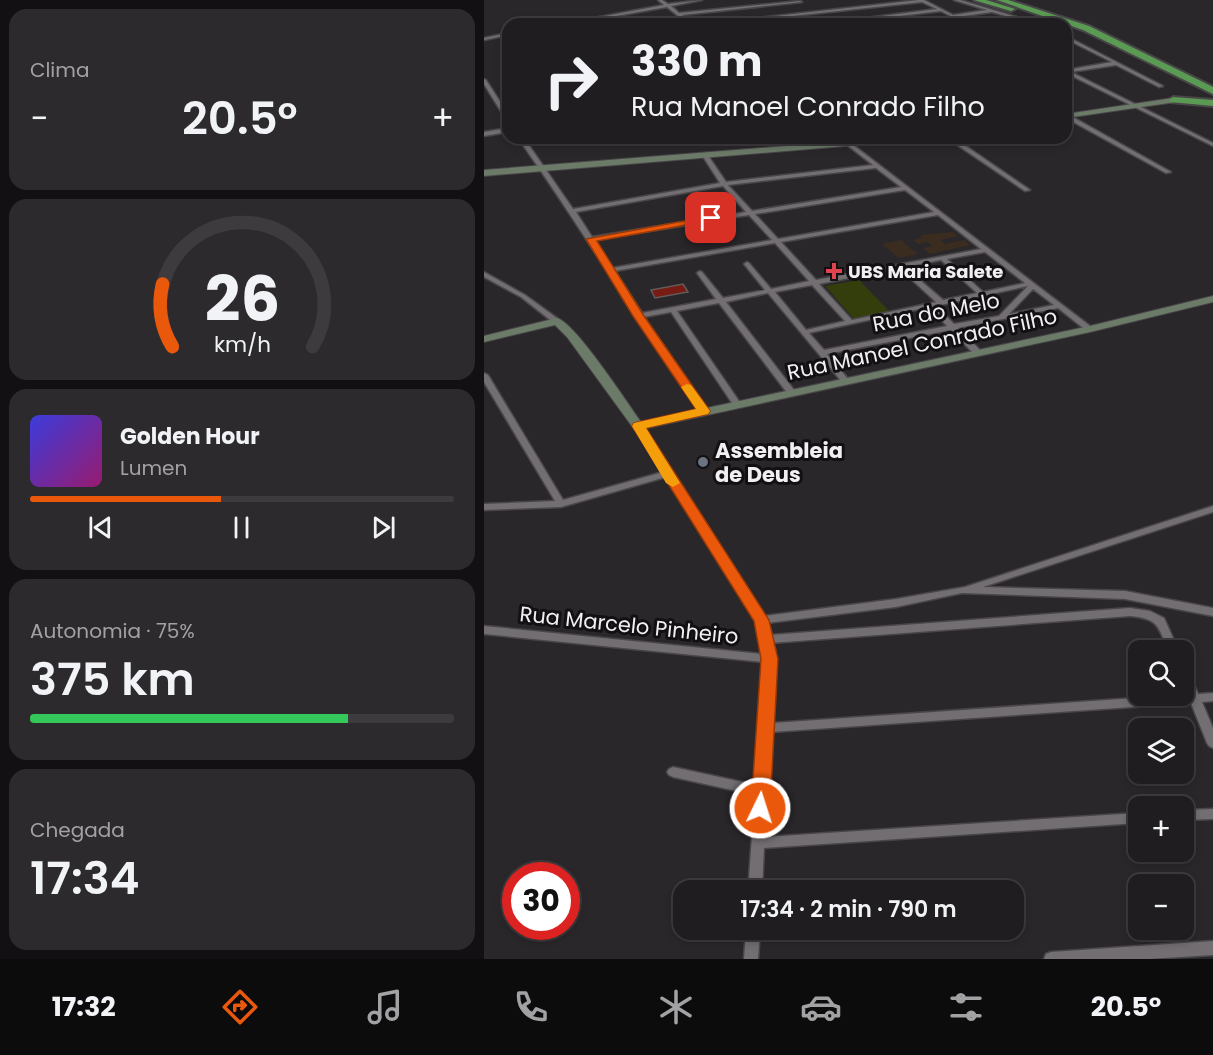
<!DOCTYPE html>
<html lang="pt">
<meta charset="utf-8">
<style>
body{margin:0;font-family:Poppins,sans-serif;background:#2d2a2d;color:#f1f3f6;height:100vh;display:flex;flex-direction:column;font-size:22px;white-space:nowrap}
*{box-sizing:border-box;margin:0}
p{font-size:20px;color:#a2a2a5}
.icon{flex:none;width:33px;height:33px;fill:none;stroke:currentColor;stroke-width:2;stroke-linecap:round;stroke-linejoin:round}
.map{position:relative;flex:1;overflow:hidden}
.details{display:flex;flex-direction:column;gap:9px;padding:9px;background:#121012;width:484px}
.details>*{flex:none}
.top-card{position:absolute;left:18px;top:18px;width:570px;height:126px;border-radius:18px;box-shadow:0 3px 9px #0003,0 0 0 2px #3d3b3e;background:#201d20;color:#f1f3f6;overflow:hidden}
.fabs{position:absolute;left:644px;top:640px;display:grid;gap:12px}
.fabs a{display:grid;place-items:center;width:66px;height:66px;border-radius:12px;background:#201d20;box-shadow:0 3px 9px #0003,0 0 0 2px #3d3b3e;font-size:30px}
.speed{position:absolute;left:18px;top:862px;display:flex;gap:12px;font-size:30px;font-weight:700;text-align:center}
.speed>*{display:grid;place-content:center;width:78px;height:78px;border-radius:50%;background:#201d20;box-shadow:0 3px 9px #0003,0 0 0 2px #3d3b3e;line-height:1}
.speed .limit{border:9px solid #d22;background:#fff;color:#111}
.pin{position:absolute;display:grid;place-items:center;width:51px;height:51px;color:#fff;margin:-26px;border-radius:12px;box-shadow:0 3px 9px #0006}
.me{position:absolute;width:66px;margin:-33px;rotate:4deg;stroke-linejoin:round;filter:drop-shadow(0 0 4px #0008)}
.turn{display:flex;align-items:center;gap:21px;height:126px;padding:0 30px;font-size:27px}
.turn .icon{width:78px;height:78px;stroke-width:2.5}
.turn b{display:block;font-size:42px;line-height:51px}
.big{font-size:45px;font-weight:600;line-height:1.1}
.details .card{flex:1;display:flex;flex-direction:column;justify-content:center;gap:9px;min-width:0;padding:0 21px;border-radius:18px;background:#2d2a2d}
.details .dial{align-items:center;gap:0}
.dial svg{height:156px;overflow:visible;fill:none;stroke:#3d3b3e;stroke-width:7;stroke-linecap:round;text-anchor:middle}
.dial text{fill:#f1f3f6;stroke:none}
.song{display:flex;align-items:center;gap:18px}
.cover{width:72px;height:72px;border-radius:9px;background:linear-gradient(135deg,hsl(240 70% 55%),hsl(320 70% 35%))}
.played{height:6px;border-radius:3px;background:linear-gradient(90deg,#ea580c 45%,#3d3b3e 45%)}
.keys{display:flex;justify-content:space-around;direction:ltr}
.heat{display:flex;justify-content:space-between;align-items:center;font-size:33px;direction:ltr}
.charge{height:9px;border-radius:4px;background:linear-gradient(90deg,#34c759 75%,#3d3b3e 0)}
.trip{position:absolute;left:189px;top:880px;width:351px;height:60px;border-radius:18px;background:#201d20;box-shadow:0 3px 9px #0003,0 0 0 2px #3d3b3e;font-weight:600;line-height:60px;text-align:center}
.dock{display:flex;height:96px;justify-content:space-around;align-items:center;background:#0d0c0d;color:#a2a2a5}
.dock .icon{width:42px;height:42px}
.dock .on{color:#ea580c}
.dock b{font-size:27px;color:#f1f3f6}
main{display:flex;flex:1;min-height:0}
.map>svg:first-child{display:block}
.education{fill:#3b2c20}
.green{fill:#333e0c}
.building{fill:#771c14;stroke:#625c5b;stroke-width:1.5}
.lines{fill:none;stroke-linecap:round;stroke-linejoin:round}
.street-casing{stroke:#484648;stroke-width:3}
.secondary-casing{stroke:#484648;stroke-width:2}
.highway-casing{stroke:#484648;stroke-width:4}
.street{fill:#726e72;fill-rule:evenodd}
.secondary{fill:#6b7b68;fill-rule:evenodd}
.highway{fill:#5a9a52;fill-rule:evenodd}
.route{fill:#ea580c;stroke:#983908;stroke-width:1.5}
.slow{fill:#f59e0b}
.health-dot{fill:#e0444e;stroke:#121012;stroke-width:2}
.worship-dot{fill:#6b7280;stroke:#121012;stroke-width:2}
.labels{text-anchor:middle;dominant-baseline:central;stroke-width:6;stroke-linejoin:round;paint-order:stroke}
.far-poi-label{font-size:18px;font-weight:bold;fill:#f1eff1;stroke:#121012;text-anchor:start}
.street-label{font-size:21px;fill:#f1eff1;stroke:#121012}
.poi-label{font-size:21px;font-weight:bold;fill:#f1eff1;stroke:#121012;text-anchor:start}
</style>
<main>
<section class="details">
<div class="card"><p>Clima</p>
<div class="heat"><a>−</a><b class="big">20.5°</b><a>+</a></div>
</div>
<div class="card dial"><svg viewBox="0 0 100 80">
<path d="M14 69A42 42 0 1 1 86 69"/>
<path d="M14 69A42 42 0 0 1 9 37" stroke="#ea580c"/>
<text x="50" y="56" font-size="32" font-weight="700">26</text>
<text x="50" y="72" font-size="11">km/h</text>
</svg></div>
<div class="card">
<div class="song"><i class="cover"></i><div><b>Golden Hour</b><p>Lumen</p></div></div>
<div class="played"></div>
<div class="keys"><svg class="icon" aria-label="previous" viewBox="0 0 24 24"><path d="M18 5L8 12l10 7zM5 5v14"/></svg><svg class="icon" aria-label="pause" viewBox="0 0 24 24"><path d="M8 5v14M16 5v14"/></svg><svg class="icon" aria-label="next" viewBox="0 0 24 24"><path d="M6 5l10 7-10 7zM19 5v14"/></svg></div>
</div>
<div class="card"><p>Autonomia · 75%</p><b class="big">375 km</b><div class="charge"></div></div>
<div class="card"><p>Chegada</p><b class="big">17:34</b></div>
</section>
<div class="map">
<svg width="729" height="959" viewBox="0 0 729 959">
<rect width="100%" height="100%" fill="#2a272a"/>
<path class="education" d="M469 232 474 236 456 240 461 244 480 240 486 245 446 254 439 248 448 246 444 242 434 244 429 240 438 238 436 235Z
M417 240 434 254 415 258 398 244Z"/>
<path class="green" d="M375 280 406 312 371 320 341 286Z"/>
<path class="building" d="M199 284 204 292 171 298 167 290Z"/>
<g class="lines">
<defs>
<path id="street" d="M174 0H178L184 4 218 0 187 6 195 13 316 1 318 2 198 15 209 24H204L183 7 87 24H78L180 5Z
M435 0H440L469 15 503 10 470 0H476L556 24H550L508 12 473 17 487 24H482L457 11 348 24H335L453 9 438 2 233 24H220Z
M24 33V35L0 40V38Z
M582 36 679 86 675 87 632 65 587 72 729 143V146L582 73V70L628 62 582 39Z
M0 79 2 80 24 114V120L21 118 0 84Z
M582 115H585L687 172 682 173 582 118Z
M24 128V132L0 136V132Z
M34 138H40L89 209 236 183 218 155 221 153 223 154 242 182 389 165 354 138H360L610 329 606 331H603L574 308 474 328 496 350V354H490L467 330 343 354 365 380 361 382H358L284 293 242 302 310 390 311 392 307 394H304L235 303 193 311 257 404 253 406H250L187 312 160 317 224 411 220 413H217C154 322 98 229 34 138ZM392 168 417 187 268 211 244 185ZM239 186 262 212 108 237 92 212ZM421 190 450 212 294 239 271 214ZM265 215 288 240 128 268 110 240ZM454 215 497 249 332 280 297 242ZM291 243 325 281 287 289 265 263 263 262 260 264 281 290 239 298 218 272 216 271 213 273 232 299 158 313 131 271ZM501 252 541 283 499 292 463 259ZM457 260 493 293 459 300 421 267ZM415 268 452 302 368 320 335 284ZM328 285 361 321 322 330 291 292ZM544 286 515 316 470 324 452 306ZM549 289 570 305 525 314ZM445 307 463 326 340 350 325 333Z
M463 138H470L546 190 541 191Z
M0 272 41 295 77 321 76 323H70L37 297 0 277Z
M0 373 4 375 79 500 179 472 150 426 154 423 157 424 280 616 412 599 481 587 729 506V512L499 587 641 591 729 608V616L641 599 478 593 412 607 283 623 286 635 646 608 666 611 680 618 695 651H685C673 626 676 619 646 616L287 643 290 659 289 723 681 696H699V695L703 694 699 684V667L703 668 714 694 729 693V701L718 702 729 728V748L725 746 723 743 707 703 288 732 281 837 654 813V823L280 848 278 891H264L271 795 189 777 185 775 183 772 185 769 189 767 272 785 279 703V662L0 634V626L278 654 272 620 182 477 77 507 0 510V504L71 501 0 382Z
M729 809V819L699 820V810Z
M262 930H276L274 959H260Z
M729 941V955L665 959H560L562 954 567 952Z"/>
<path id="secondary" d="M689 98 693 100 692 102 582 118V114Z
M403 138H437L433 140 0 176V170Z
M729 296V302L606 332 154 430 150 429 83 337 71 325 0 342V336L73 318C92 324 142 401 157 422L606 326Z"/>
<path id="highway" d="M490 0H502L531 9 527 11Z
M513 0H524L605 26 729 87V94L599 30Z
M689 97 729 100V106L686 102 685 100Z"/>
</defs>
<use href="#street" class="street-casing"/>
<use href="#secondary" class="secondary-casing"/>
<use href="#highway" class="highway-casing"/>
<use href="#street" class="street"/>
<use href="#secondary" class="secondary"/>
<use href="#highway" class="highway"/>
</g>
<path class="route" d="M227 216 231 218 230 220 113 241 160 316 226 411 224 414 162 428 285 620 294 659 286 808 283 814 276 816 270 814 267 808 277 659 270 621 148 426 150 423 212 409 149 316 102 239Z"/>
<path class="slow" d="M203 384 207 385 226 411 224 414 162 428 196 483 189 487 182 483 148 426 150 423 212 409 197 387Z"/>
<path class="health-dot" d="M347 262h6v6h6v6h-6v6h-6v-6h-6v-6h6z"/>
<circle class="worship-dot" cx="219" cy="462" r="6"/>
<g class="labels">
<g class="far-poi-label">
<text x="364" y="271">UBS Maria Salete</text>
</g>
<g class="street-label">
<text transform="translate(452 312) rotate(-11)">Rua do Melo</text>
<text transform="translate(438 344) rotate(-12)">Rua Manoel Conrado Filho</text>
<text transform="translate(145 625) rotate(6)">Rua Marcelo Pinheiro</text>
</g>
<g class="poi-label">
<text x="231" y="450">Assembleia<tspan x="231" dy="24">de Deus</tspan></text>
</g>
</g>
</svg>
<div class="fabs">
<a><svg class="icon" aria-label="search" viewBox="0 0 24 24"><circle cx="10" cy="10" r="6"/><path d="M15 15l6 6"/></svg></a>
<a><svg class="icon" aria-label="layers" viewBox="0 0 24 24"><path d="M12 4l9 5-9 5-9-5zM3 14l9 5 9-5"/></svg></a>
<a>+</a>
<a>−</a>
</div>
<div class="speed"><div class="limit">30</div></div>
<div class="pin" style="left:227px;top:218px;background:#d93025"><svg class="icon" aria-label="arrive" viewBox="0 0 24 24"><path d="M6 21V4h12l-3 4 3 4H6"/></svg></div>
<svg class="me" style="left:276px;top:808px" viewBox="-20 -20 40 40"><circle r="17" fill="#ea580c" stroke="#fff" stroke-width="3"/><path d="M0-11L8 9 0 5-8 9z" fill="#fff"/></svg>
<div class="trip">17:34 · 2 min · 790 m</div>
<div class="top-card">
<div class="turn"><svg class="icon" aria-label="right" viewBox="0 0 24 24"><path d="M7 20v-9h11M14 6l5 5-5 5"/></svg><div><b>330 m</b>Rua Manoel Conrado Filho</div></div>
</div>
</div>
</main>
<nav class="dock">
<b>17:32</b>
<svg class="icon on" aria-label="directions" viewBox="0 0 24 24"><path d="M12 3l9 9-9 9-9-9zM9 14v-3h6M13 9l2 2-2 2"/></svg>
<svg class="icon" aria-label="music" viewBox="0 0 24 24"><path d="M9 18V5l10-2v13"/><circle cx="6" cy="18" r="3"/><circle cx="16" cy="16" r="3"/></svg>
<svg class="icon" aria-label="phone" viewBox="0 0 24 24"><path d="M5 4h4l2 5-3 2q2 4 5 5l2-3 5 2v4C11 20 4 13 5 4z"/></svg>
<svg class="icon" aria-label="climate" viewBox="0 0 24 24"><path d="M12 3v18M4 7l16 10M4 17L20 7"/></svg>
<svg class="icon" aria-label="car" viewBox="0 0 24 24"><path d="M5 17H2v-5l4-1 3-4h7l3 4 3 1v5h-3M9 17h6M6 11h13"/><circle cx="7" cy="17" r="2"/><circle cx="17" cy="17" r="2"/></svg>
<svg class="icon" aria-label="filters" viewBox="0 0 24 24"><path d="M4 7h16M4 17h16"/><circle cx="9" cy="7" r="2"/><circle cx="15" cy="17" r="2"/></svg>
<b>20.5°</b>
</nav>
